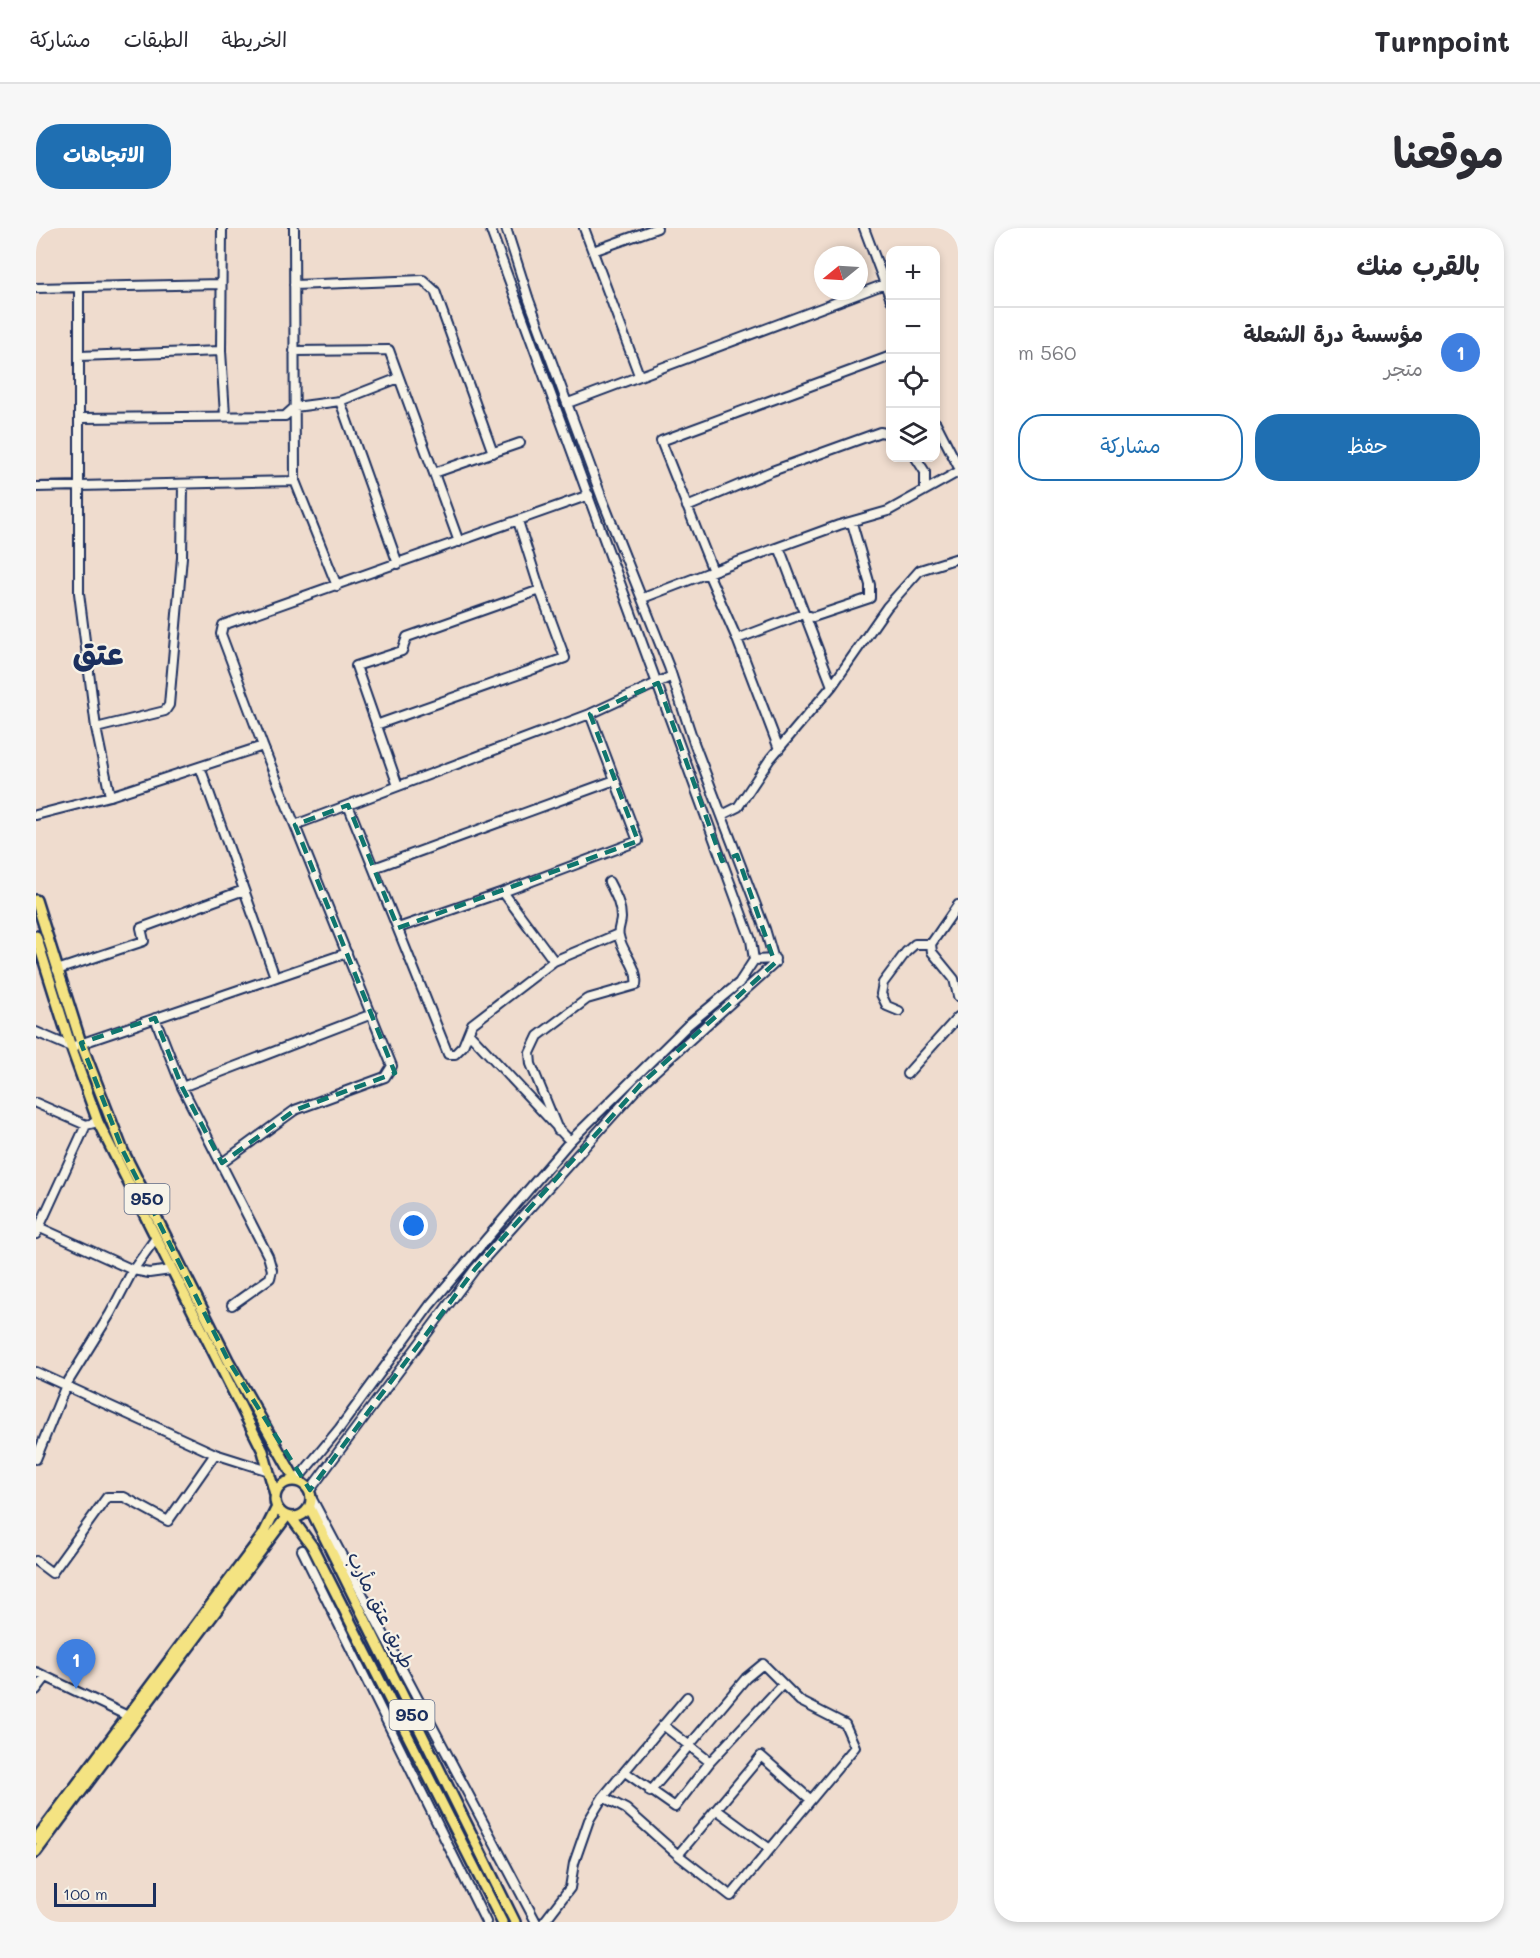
<!DOCTYPE html>
<html lang="ar">
<meta charset="utf-8">
<style>
body{margin:0;font-family:Mali,"Playpen Sans Arabic",sans-serif;background:#f7f7f7;color:#2b2b33;direction:rtl}
.controls{position:absolute;right:18px;top:18px;display:grid;overflow:hidden;border-radius:12px;box-shadow:0 3px 9px #0003}
.controls button{width:54px;height:54px;display:grid;place-items:center;padding:0;border:0;border-bottom:2px solid #e1e1e2;background:#fff;color:#2b2b33;font:30px sans-serif}
.compass{position:absolute;left:778px;top:18px;width:54px;height:54px;border-radius:50%;background:#fff;box-shadow:0 3px 9px #0003;rotate:252deg}
.scale{position:absolute;left:18px;bottom:15px;width:102px;box-sizing:border-box;padding-left:6px;border:3px solid #1b2f5e;border-top:0;font-size:16px;line-height:21px;white-space:nowrap;color:#1b2f5e;-webkit-text-stroke:4px #f7f3e8;paint-order:stroke}
.you{position:absolute;left:378px;top:998px;width:21px;height:21px;margin:-15px;border:4px solid #fff;border-radius:50%;background:#1a73e8;box-shadow:0 0 0 9px #1a73e833}
.badge{display:grid;place-items:center;width:39px;height:39px;border-radius:50%;background:#1f6fb2;color:#fff;font-size:20px;font-weight:700}
.pin{position:absolute;translate:-50% -50px;filter:drop-shadow(0 2px 3px #0008)}
.pin::after{content:'';position:absolute;top:32px;width:21px;height:18px;background:inherit;clip-path:polygon(0 0,100% 0,50% 100%)}
.list{margin:0;padding:0;list-style:none}
h2{display:flex;justify-content:space-between;align-items:center;height:78px;margin:0;padding:0 24px;font-size:26px}
h2 small{font-size:20px;font-weight:400;color:#7c7c81}
.list li{display:grid;grid-template-columns:39px 1fr auto;gap:18px;align-items:center;box-sizing:border-box;height:90px;padding:0 24px;border-top:2px solid #e1e1e2}
.list b{display:block;font-size:22px;white-space:nowrap}
.list p{margin:0;font-size:20px;white-space:nowrap;color:#7c7c81}
.list em{font-size:20px;font-style:normal;color:#7c7c81}
.actions{display:flex;gap:12px;padding:18px 24px}
.actions a{flex:1;padding:14px 0;border:2px solid #1f6fb2;border-radius:24px;text-align:center;font-size:21px;color:#1f6fb2}
.actions .main{background:#1f6fb2;color:#fff}
.icon{flex:none;width:33px;height:33px;fill:none;stroke:currentColor;stroke-width:2;stroke-linecap:round;stroke-linejoin:round}
.map{position:relative;flex:none;width:922px;height:1694px;overflow:hidden;direction:ltr;border-radius:24px}
header{display:flex;align-items:center;gap:36px;box-sizing:border-box;height:84px;padding:0 30px;background:#fff;border-bottom:2px solid #e1e1e2}
header strong{font-size:28px}
nav{display:flex;gap:33px;margin-inline-start:auto;font-size:21px}
.intro{display:flex;align-items:center;justify-content:space-between;box-sizing:border-box;height:144px;padding:0 36px}
h1{margin:0;font-size:42px}
.button{padding:15px 27px;border-radius:24px;background:#1f6fb2;color:#fff;font-size:21px;font-weight:700}
main{display:flex;gap:36px;padding:0 36px}
aside{flex:1;background:#fff;border-radius:24px;box-shadow:0 3px 9px #0003}
.map>svg:first-child{display:block}
.lines{fill:none;stroke-linecap:round;stroke-linejoin:round}
.minor-casing{stroke:#1b2f5e;stroke-width:12}
.major-casing{stroke:#1b2f5e;stroke-width:14}
.minor{stroke:#f7f3e8;stroke-width:8}
.major{stroke:#f4e382;stroke-width:9}
.marked{fill:none;stroke:#0f766e;stroke-width:4.5;stroke-dasharray:12 8;stroke-linejoin:round}
.labels{text-anchor:middle;stroke-width:4.5;stroke-linejoin:round;paint-order:stroke}
.shield{fill:#f7f3e8;stroke:#5d6a87;stroke-width:1.5}
.shield-label{font-size:18px;font-weight:bold;fill:#1b2f5e}
.street-label{font-size:20px;fill:#1b2f5e;stroke:#f7f3e8}
.town-label{font-size:32px;font-weight:bold;fill:#1b2f5e;stroke:#f7f3e8}
</style>
<header>
<strong>Turnpoint</strong>
<nav><a>الخريطة</a><a>الطبقات</a><a>مشاركة</a></nav>
</header>
<div class="intro"><h1>موقعنا</h1><a class="button">الاتجاهات</a></div>
<main>
<aside>
<h2>بالقرب منك<small></small></h2>
<ul class="list">
<li><span class="badge" style="background:#3f7fe0">1</span><div><b>مؤسسة درة الشعلة</b><p>متجر</p></div><em>560 m</em></li>
</ul>
<div class="actions"><a class="main">حفظ</a><a>مشاركة</a></div>
</aside>
<div class="map">
<svg width="922" height="1694" viewBox="0 0 922 1694">
<rect width="100%" height="100%" fill="#efdcce"/>
<filter id="ink" filterUnits="userSpaceOnUse"><feTurbulence type="fractalNoise" baseFrequency=".0167" numOctaves="2"/><feDisplacementMap in="SourceGraphic" scale="12" xChannelSelector="R" yChannelSelector="G"/><feConvolveMatrix kernelMatrix="1 2 1 2 8 2 1 2 1" color-interpolation-filters="sRGB"/></filter>
<g filter="url(#ink)">
<g class="lines">
<g class="minor-casing">
<path id="minor" d="M186,0L185,123L189,187
M258,0L259,253L301,358
M548,0L603,147
M828,0L855,72
M557,23L621,0
M258,57L387,52L399,63L457,225
M0,60L184,56
M43,61V365L60,500L74,568
M258,123L353,122L423,314
M43,128L185,123
M304,173L362,336
M532,175L849,56
M44,190L249,188L259,179L304,173L363,150
M900,195L922,238
M880,230L889,244V261
M398,245L484,215
M0,259L259,253
M651,279L736,243L844,204L855,206
M743,319L796,458
M677,343L803,297L852,283L922,244
M672,345L701,411L743,521
M607,370L677,343L625,213L855,128
M701,411L767,386L777,389L834,370V357L816,295
M340,497L529,430L504,362
M60,500L129,483L133,477L146,329L147,257
M362,558L320,438L366,423L371,409L504,362L482,293
M312,577L412,826H419L427,818L436,796L518,733L467,664
M0,587L74,568L227,518
M686,587L702,579L734,531L796,458L851,379L884,342L922,330
M259,597L554,486L636,448
M338,640L579,552
M208,662L239,749
M922,677L895,716L896,724L918,751L922,768
M362,700L467,664L602,613L554,486
M718,732L739,731
M518,733L582,706
M21,742L108,713L105,700L208,662L164,539
M863,783L851,778L845,766L847,755L870,724L879,716H895
M119,790L146,859L336,786
M0,804L35,819L311,725
M433,805L534,913
M871,846L922,789
M146,859L232,1028L236,1042L234,1050L196,1077
M0,875L50,897L62,894
M522,902L495,836L494,825L502,808L551,771L600,757C603,739 586,725 583,708C581,702 585,696 585,690C585,676 579,666 573,654
M186,935L259,882L349,849L356,838L227,518L185,406L187,397L553,267
M0,998L97,1042L113,1045L135,1042
M0,1006L50,897
M0,1144L179,1226L233,1243
M0,1231L30,1157L74,1086L97,1042L119,1011
M260,1253L303,1201L394,1077L534,913L652,797L703,755L718,732L715,712L454,0
M274,1262L439,1041L605,856L739,735L729,701L658,515L633,439L567,273L493,72L470,0
M276,1271L500,1694
M266,1322L450,1694
M0,1333L16,1345L71,1269H88L132,1293L179,1226
M0,1444L96,1490
M0,1462L10,1449
M627,1497L674,1534
M589,1544L639,1579L674,1534L746,1457
M567,1569L590,1581L642,1627L695,1668L819,1519L809,1496L764,1473L727,1436L710,1450L614,1564
M681,1582L734,1621
M642,1627L725,1528L775,1572
M508,1694L534,1660L538,1635L553,1592L567,1569L651,1469"/>
</g>
<g class="major-casing">
<path id="major" d="M0,672L45,815L87,923L192,1132L260,1253
M0,708L35,819L62,894L227,1223L239,1266
M239 1271a18 18 0 1 1 36 0a18 18 0 1 1-36 0Z
M274,1280L479,1694
M255,1289L276,1318L466,1694
M0,1611L227,1307L241,1279
M0,1624L251,1288"/>
</g>
<use href="#minor" class="minor"/>
<use href="#major" class="major"/>
</g>
</g>
<path class="marked" d="M622,455L686,633L701,627L739,735L605,856L439,1041L274,1262L192,1132L87,923L45,815L119,790L146,859L186,935L259,882L359,845L259,597L312,577L362,700L602,613L554,486Z"/>
<g class="labels">
<g class="shield">
<rect x="88.5" y="956" width="45" height="30" rx="4.5"/>
<rect x="353.5" y="1472" width="45" height="30" rx="4.5"/>
</g>
<g class="shield-label">
<text x="111" y="977">950</text>
<text x="376" y="1493">950</text>
</g>
<g class="street-label">
<text transform="translate(345 1382) rotate(64)" y="7">طريق عتق مأرب</text>
</g>
<g class="town-label">
<text x="62" y="437">عتق</text>
</g>
</g>
</svg>
<div class="controls">
<button>+</button>
<button>−</button>
<button><svg class="icon" aria-label="locate" viewBox="0 0 24 24"><circle cx="12" cy="12" r="6"/><path d="M12 2v4M12 18v4M2 12h4M18 12h4"/></svg></button>
<button><svg class="icon" aria-label="layers" viewBox="0 0 24 24"><path d="M12 4l9 5-9 5-9-5zM3 14l9 5 9-5"/></svg></button>
</div>
<svg class="compass" viewBox="-18 -18 36 36"><path d="M0-13l5 13h-10z" fill="#e53935"/><path d="M0 13l5-13h-10z" fill="#7c7c81"/></svg>
<div class="scale">100 m</div>
<div class="you"></div>
<div class="pin badge" style="left:40px;top:1461px;background:#3f7fe0">1</div>
</div>
</main>
